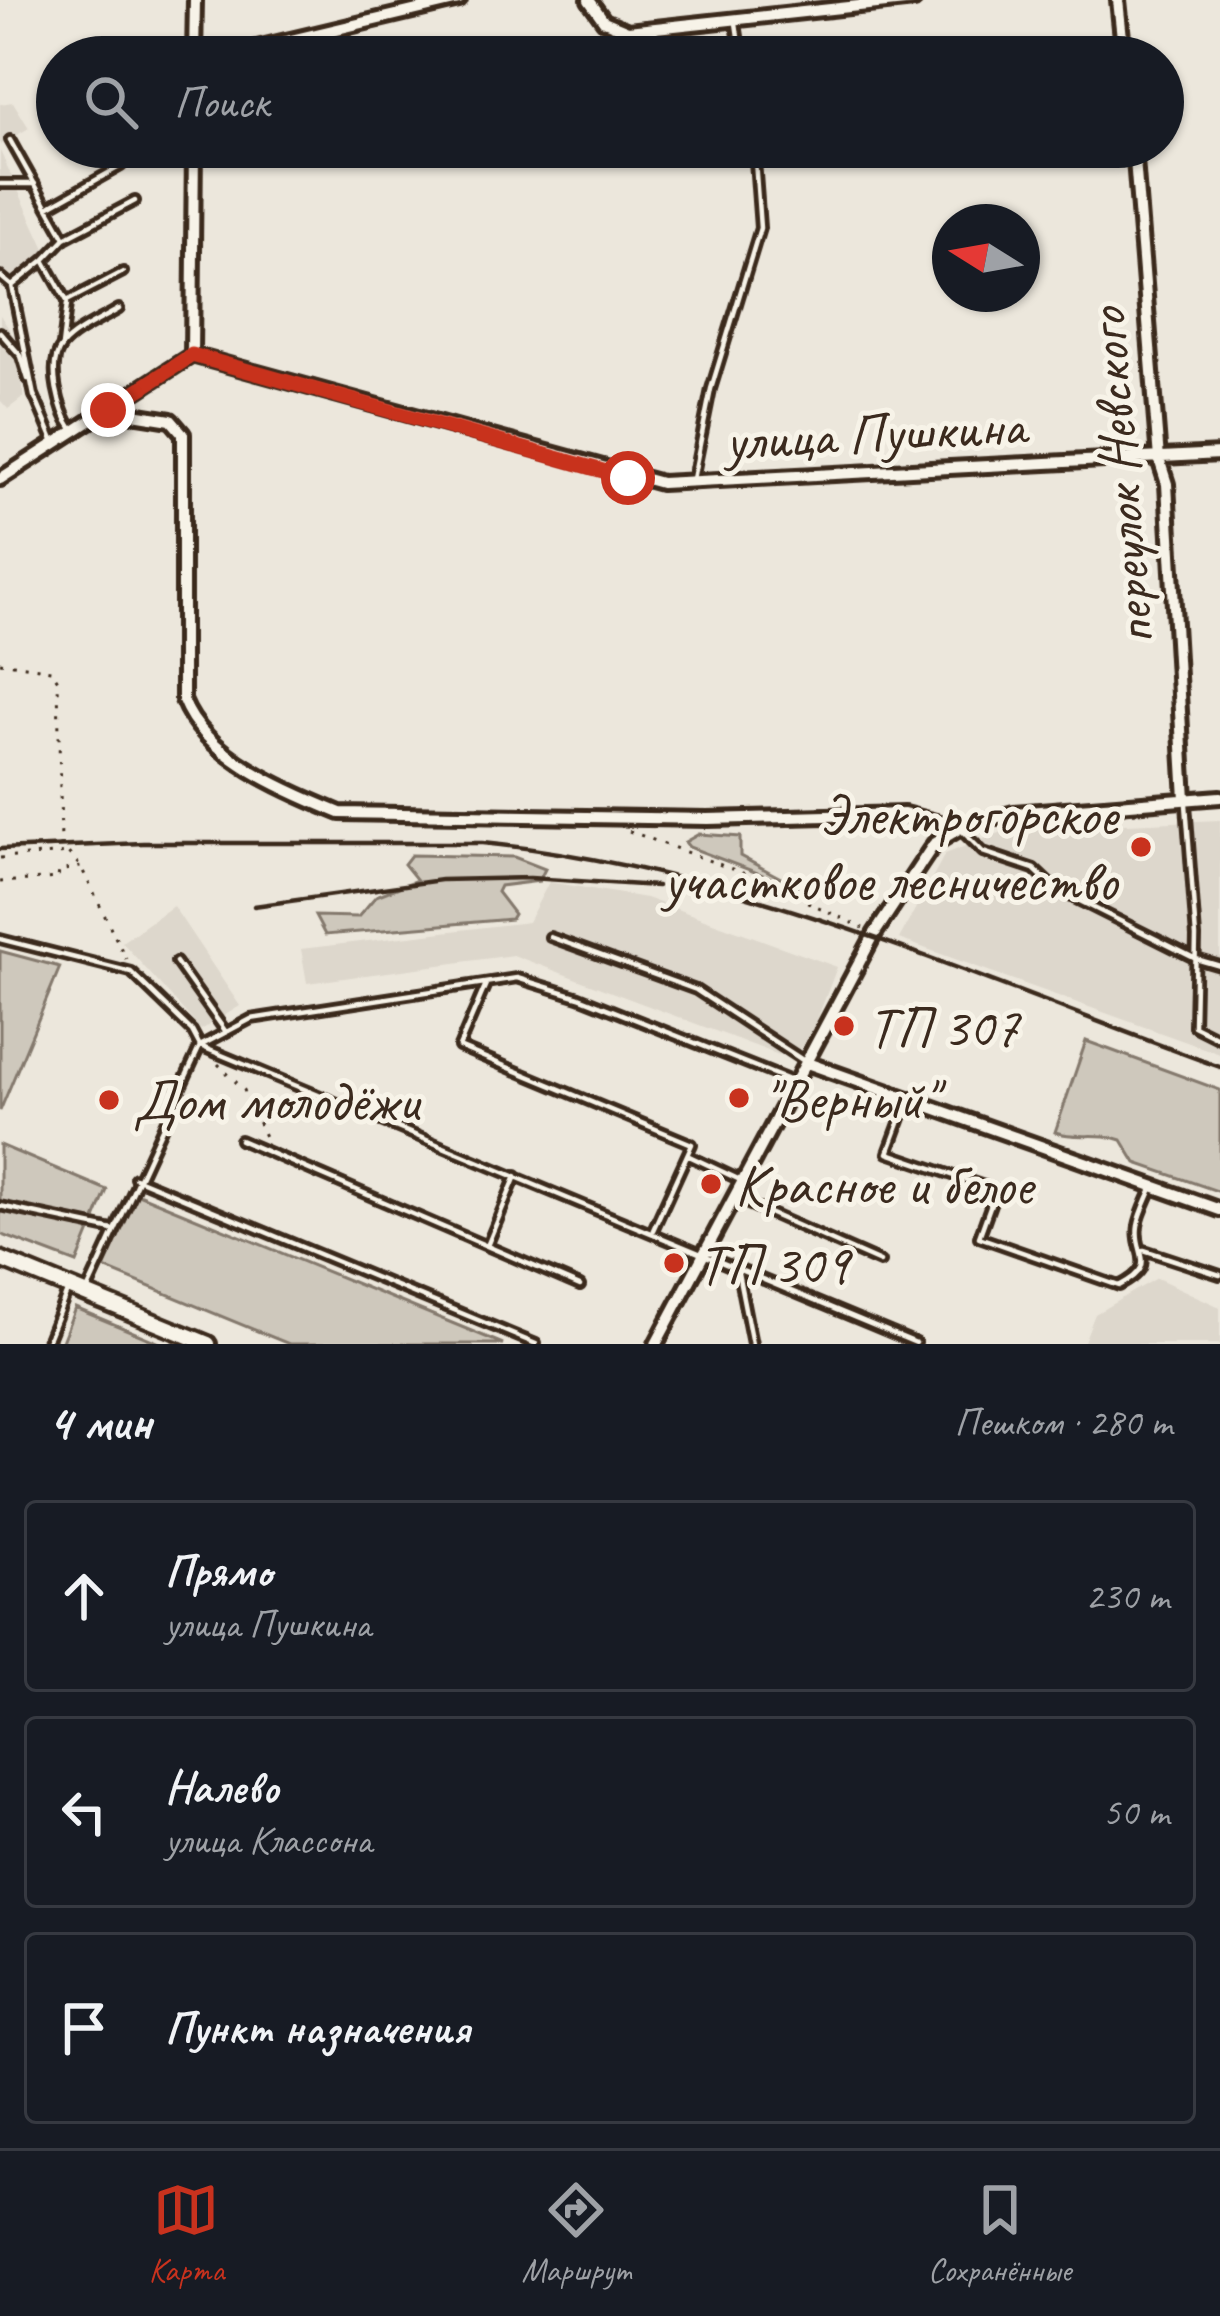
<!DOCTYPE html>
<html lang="ru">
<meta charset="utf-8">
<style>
body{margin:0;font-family:Caveat,sans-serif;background:#242831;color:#f1f3f6}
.compass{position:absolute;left:932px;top:204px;width:108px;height:108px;border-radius:50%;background:#171b24;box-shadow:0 3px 9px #0004;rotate:281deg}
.stop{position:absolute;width:36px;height:36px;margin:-27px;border:9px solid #c8321e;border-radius:50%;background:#fff}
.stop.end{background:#c8321e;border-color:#fff;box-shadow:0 3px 12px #0008}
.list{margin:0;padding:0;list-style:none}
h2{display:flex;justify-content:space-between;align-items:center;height:156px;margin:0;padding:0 48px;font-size:51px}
h2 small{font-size:39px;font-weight:400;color:#9ea1a6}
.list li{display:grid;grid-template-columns:78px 1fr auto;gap:36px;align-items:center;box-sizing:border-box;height:192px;margin:0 24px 24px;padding:0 24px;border:3px solid #363941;border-radius:12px}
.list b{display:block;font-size:45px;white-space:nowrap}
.list p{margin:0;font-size:39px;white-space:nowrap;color:#9ea1a6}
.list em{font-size:39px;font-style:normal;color:#9ea1a6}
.icon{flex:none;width:66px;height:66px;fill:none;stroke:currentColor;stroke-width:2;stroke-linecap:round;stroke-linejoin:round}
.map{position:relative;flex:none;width:1220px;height:1344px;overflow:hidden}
.search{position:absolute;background:#171b24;box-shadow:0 3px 9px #0004;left:36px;right:36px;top:36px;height:132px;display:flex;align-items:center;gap:30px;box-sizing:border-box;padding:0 42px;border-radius:66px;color:#9ea1a6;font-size:45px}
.sheet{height:804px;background:#171b24}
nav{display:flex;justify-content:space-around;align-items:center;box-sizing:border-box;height:168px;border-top:3px solid #363941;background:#171b24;font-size:33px;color:#9ea1a6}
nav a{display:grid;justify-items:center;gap:6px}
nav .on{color:#c8321e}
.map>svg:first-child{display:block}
.built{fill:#ddd7cc}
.green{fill:#cec8bc;stroke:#84796d;stroke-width:3}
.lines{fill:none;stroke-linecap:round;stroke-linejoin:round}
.service-casing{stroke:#3b2a1e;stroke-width:14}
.minor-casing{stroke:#3b2a1e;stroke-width:20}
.tertiary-casing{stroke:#3b2a1e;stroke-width:22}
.path{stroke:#3b2a1e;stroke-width:3;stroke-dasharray:3 9;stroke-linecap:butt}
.service{stroke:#f7f3e8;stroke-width:4.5}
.minor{stroke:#f7f3e8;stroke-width:10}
.tertiary{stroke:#f7f3e8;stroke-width:14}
.rail{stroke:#3b2a1e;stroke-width:4.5}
.route{stroke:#c8321e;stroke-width:15}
.poi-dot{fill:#c8321e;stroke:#f7f3e8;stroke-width:4.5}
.labels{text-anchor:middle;stroke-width:10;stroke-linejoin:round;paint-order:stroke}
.street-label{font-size:57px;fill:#3b2a1e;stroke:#f7f3e8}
.poi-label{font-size:57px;fill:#3b2a1e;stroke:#f7f3e8;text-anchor:start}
</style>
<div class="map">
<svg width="1220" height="1344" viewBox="0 0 1220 1344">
<rect width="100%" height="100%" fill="#ece7dc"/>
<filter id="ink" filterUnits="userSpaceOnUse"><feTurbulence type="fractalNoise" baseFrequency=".00833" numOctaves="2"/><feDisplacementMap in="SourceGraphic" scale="24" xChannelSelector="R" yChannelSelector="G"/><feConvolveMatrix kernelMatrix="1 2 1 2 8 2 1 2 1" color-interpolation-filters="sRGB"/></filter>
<g filter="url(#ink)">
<path class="built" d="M13,102L29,128L0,145V104Z
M0,151L47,253L0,286Z
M0,315L18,343L24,397L8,409L0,400Z
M1220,820V1054L899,939L945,854L1010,829Z
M549,882L646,898L837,967L808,1043L797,1050L787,1043L779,1055L513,955L307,983L301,949L528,922Z
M173,906L240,1006L201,1030L122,942Z
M1157,1278L1220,1307V1344H1083L1095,1314Z"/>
<path class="green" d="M699,834L740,837V856L805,891L689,847L685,842Z
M411,855L514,857L545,869L539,881L500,886L497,892L514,914L511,919L325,935L315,916L358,917L376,896L417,880L404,864Z
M0,951L60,967L0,1111Z
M1086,1041L1220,1090V1192L1136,1163L1122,1140C1098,1131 1078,1140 1055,1132Z
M0,1145L107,1190L77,1263L0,1234Z
M138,1194L503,1344H289L104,1268Z
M75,1308L162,1344H61Z"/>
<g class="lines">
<g class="service-casing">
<path id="service" d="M736,23L741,57
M10,140L65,238
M0,184H35
M48,207L121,166
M45,259L65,238L135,201
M0,276L12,286
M0,332L21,356L28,379
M62,346L67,304
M34,395L53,440
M34,396L12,286L44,260L67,301L123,272
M72,429C60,412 46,365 62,346C74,331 103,319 119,309
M693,479L711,389L760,228L754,147
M1186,804L1196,937L1194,1026L1220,1039
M963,832L983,852L1034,869L1054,888L1196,959L1220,966
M550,937L696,990L807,1063
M0,939L131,972L192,1031L200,1046L251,1019L517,978L579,997L791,1081
M176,962L226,1032
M486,984L459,1047L692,1144L687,1155
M908,1099L888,1153L996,1190L979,1237L1119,1286C1161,1264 1133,1254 1138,1226C1140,1213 1148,1199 1153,1186
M240,1140L580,1286
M135,1178L536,1344
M737,1199L880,1262
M0,1206L113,1230
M653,1230L687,1155L738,1179
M487,1246L516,1176
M1144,1250L1220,1275
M738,1273L752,1344
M88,1289L200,1046L916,1343
M46,1344L67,1292"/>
</g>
<g class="minor-casing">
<path id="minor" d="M589,0L604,21L628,31L914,0
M1118,0L1124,57
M194,57L195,0
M219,57L459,0
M1134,147L1159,459L1167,484L1185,799
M192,355L661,483L1220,454
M192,355L194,147
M108,410L171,420L183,434V700C205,757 286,791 340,813L708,819L904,814L959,828
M0,479L192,355
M807,1063L1220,1210
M656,1344L875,933L934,844L962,827L1014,813L1220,797"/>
</g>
<g class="tertiary-casing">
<path id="tertiary" d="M0,1259L208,1344"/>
</g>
<path class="path" d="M0,662L51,670L58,680L61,845L81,867L126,959
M629,831L759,879L863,928
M0,858L69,853
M0,882L58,878L59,871L81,867
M218,1064L244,1090L267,1141"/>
<use href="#service" class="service"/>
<use href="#minor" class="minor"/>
<use href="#tertiary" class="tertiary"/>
<path class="rail" d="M0,849L143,843H482C738,868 979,980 1220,1067
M254,906L441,880L530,878L657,886"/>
</g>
</g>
<g class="lines" filter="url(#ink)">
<path class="route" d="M108,410L192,355L628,478"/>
</g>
<g class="poi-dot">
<circle cx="1141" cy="847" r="12"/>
<circle cx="844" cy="1026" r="12"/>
<circle cx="739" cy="1098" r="12"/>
<circle cx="109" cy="1100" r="12"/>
<circle cx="711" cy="1184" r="12"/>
<circle cx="674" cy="1263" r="12"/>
</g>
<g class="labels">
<g class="street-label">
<text transform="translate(875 432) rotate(-3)" y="20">улица Пушкина</text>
<text transform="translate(1119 477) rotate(-95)" y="20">переулок Невского</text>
</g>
<g class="poi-label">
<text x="1117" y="834" text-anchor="end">Электрогорское<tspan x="1117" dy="66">участковое лесничество</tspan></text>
<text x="868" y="1046">ТП 307</text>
<text x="763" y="1118">"Верный"</text>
<text x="133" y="1120">Дом молодёжи</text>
<text x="735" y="1204">Красное и белое</text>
<text x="698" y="1283">ТП 309</text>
</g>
</g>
</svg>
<svg class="compass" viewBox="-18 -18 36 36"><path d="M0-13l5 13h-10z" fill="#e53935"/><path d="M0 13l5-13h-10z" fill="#9ea1a6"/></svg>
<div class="stop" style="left:628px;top:478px"></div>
<div class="stop end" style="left:108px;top:410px"></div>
<div class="search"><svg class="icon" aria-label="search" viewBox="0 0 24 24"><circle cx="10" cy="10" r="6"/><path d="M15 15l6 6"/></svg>Поиск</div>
</div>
<section class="sheet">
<h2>4 мин<small>Пешком · 280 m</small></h2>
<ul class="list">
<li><svg class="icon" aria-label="ahead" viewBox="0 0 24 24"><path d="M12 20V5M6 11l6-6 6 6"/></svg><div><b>Прямо</b><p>улица Пушкина</p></div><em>230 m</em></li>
<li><svg class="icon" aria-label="left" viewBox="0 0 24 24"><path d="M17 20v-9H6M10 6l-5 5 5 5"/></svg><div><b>Налево</b><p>улица Классона</p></div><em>50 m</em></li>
<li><svg class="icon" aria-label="arrive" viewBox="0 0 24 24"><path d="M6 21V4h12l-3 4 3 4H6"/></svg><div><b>Пункт назначения</b></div></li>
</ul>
</section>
<nav>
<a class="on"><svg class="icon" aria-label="map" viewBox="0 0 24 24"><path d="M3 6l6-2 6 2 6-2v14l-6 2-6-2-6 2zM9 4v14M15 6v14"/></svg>Карта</a>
<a><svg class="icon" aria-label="directions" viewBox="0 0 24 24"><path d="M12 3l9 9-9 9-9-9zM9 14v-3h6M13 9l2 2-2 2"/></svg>Маршрут</a>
<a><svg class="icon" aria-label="saved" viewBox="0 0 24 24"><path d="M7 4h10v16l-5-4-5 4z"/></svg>Сохранённые</a>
</nav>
